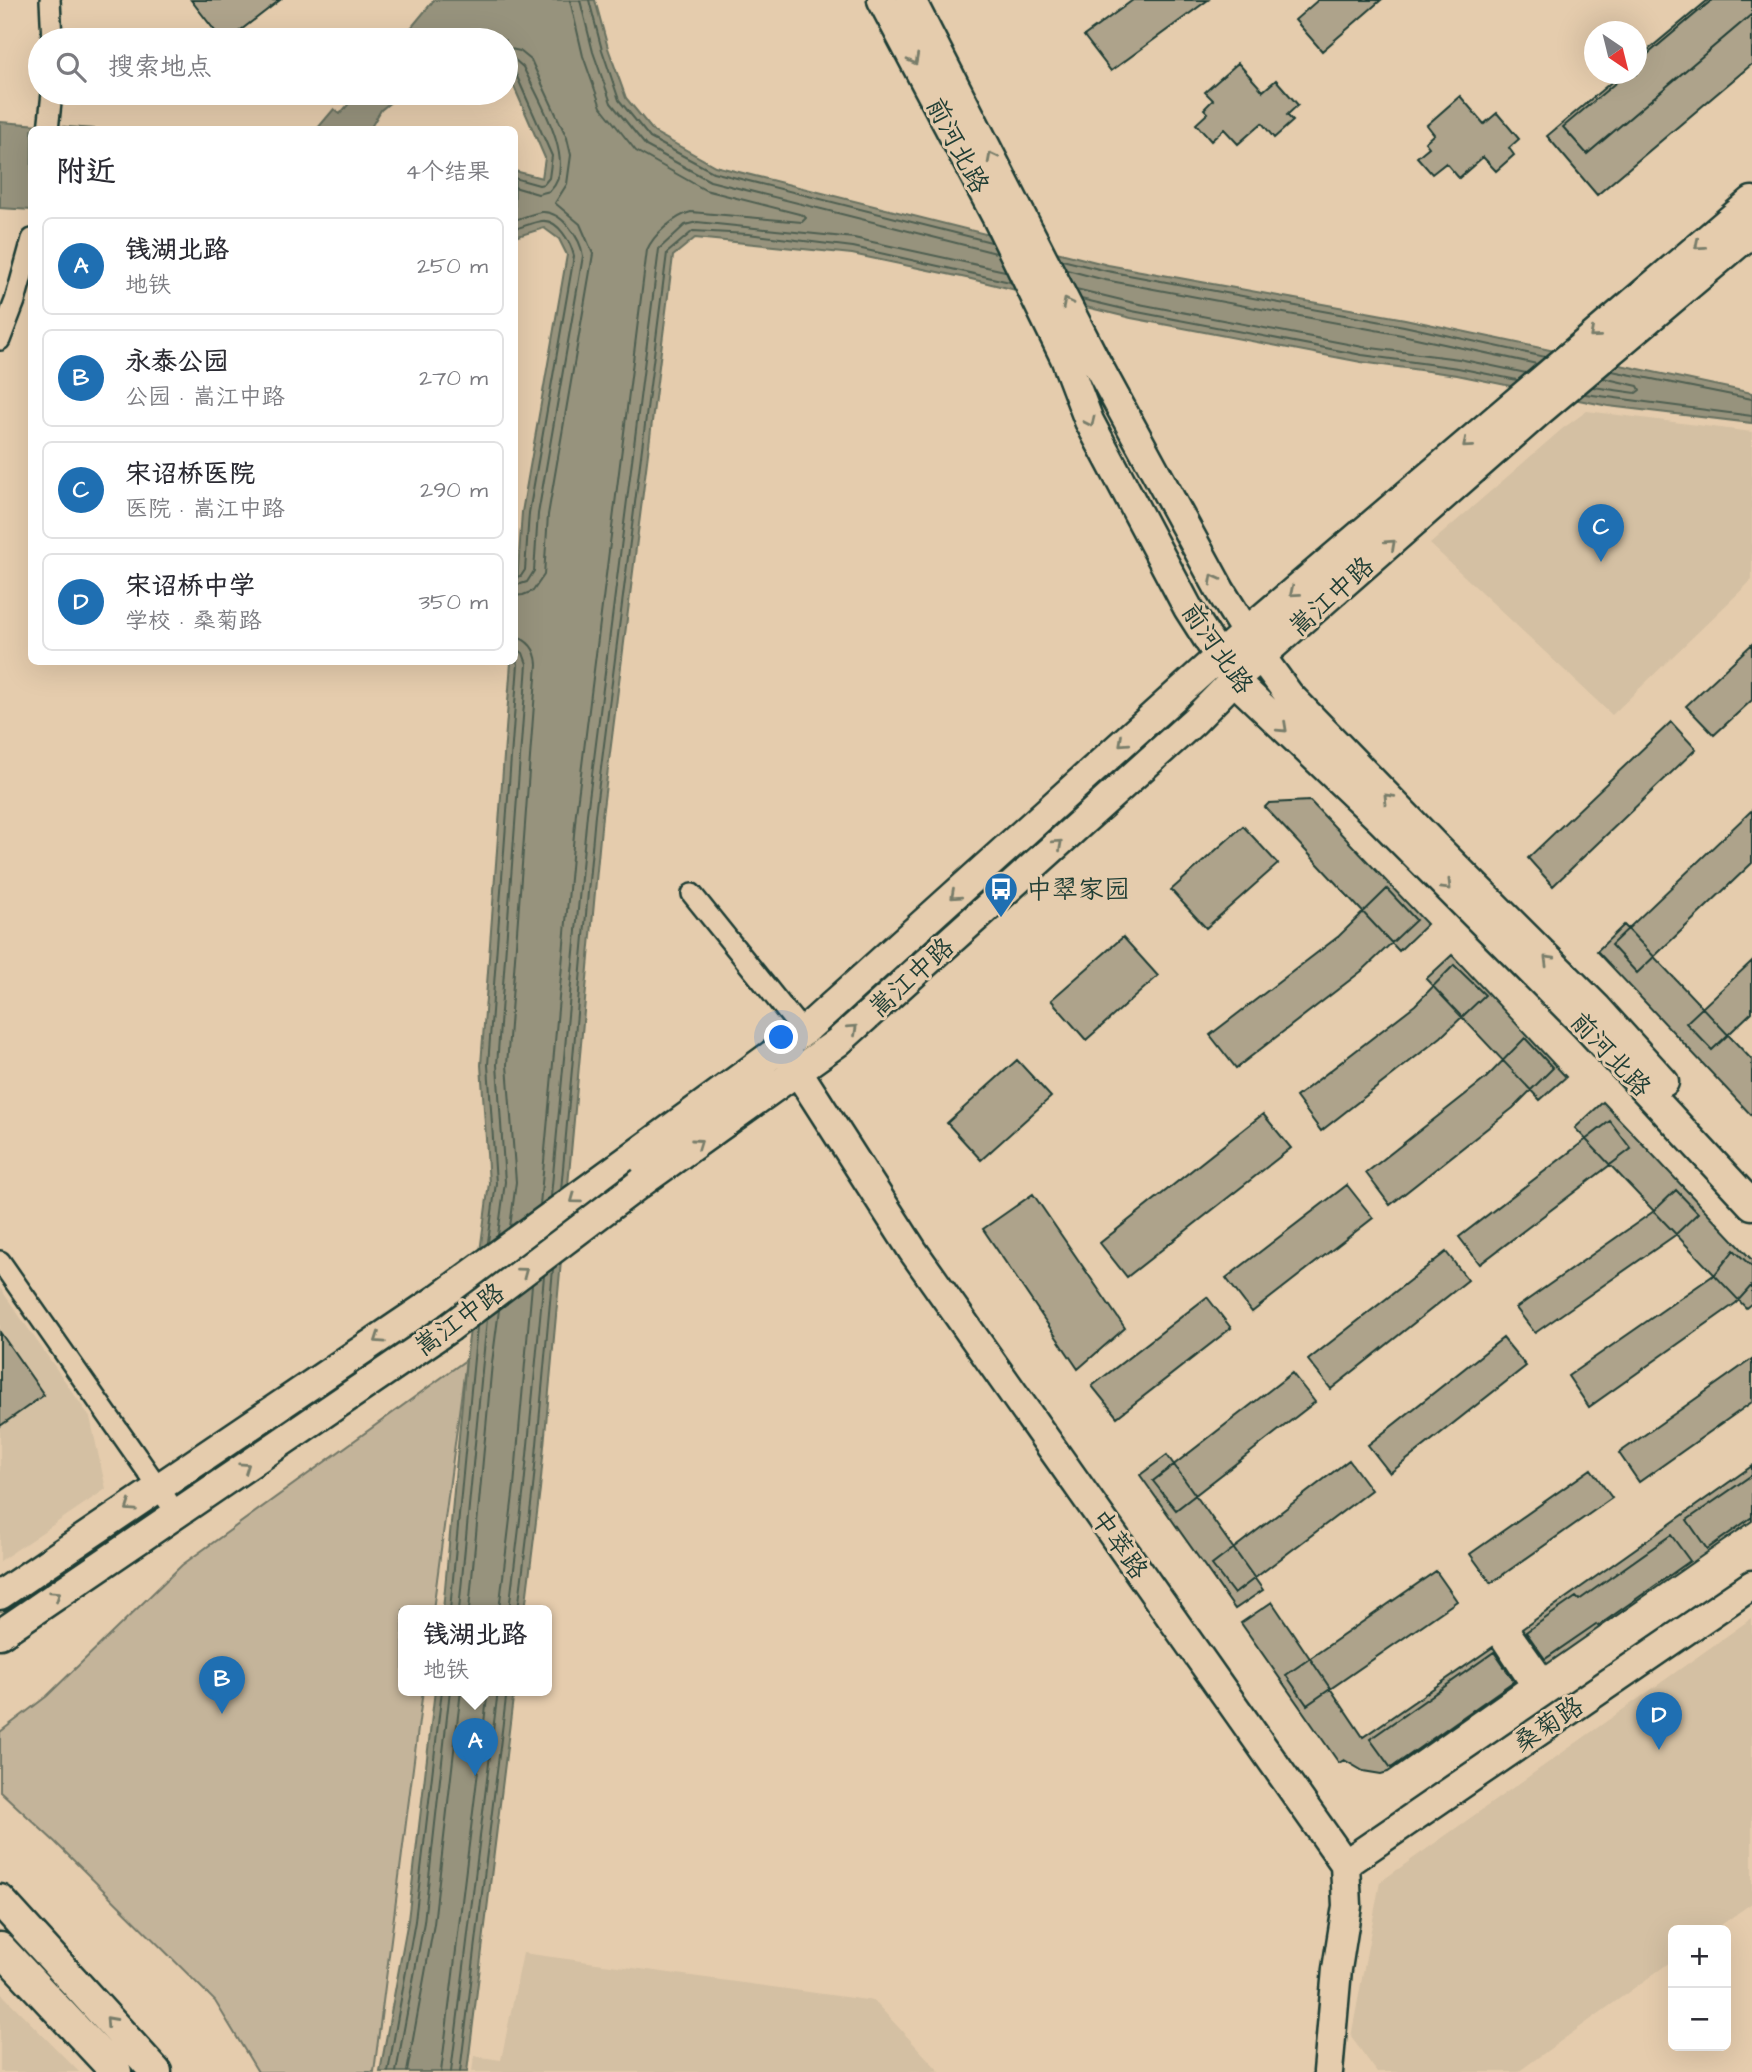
<!DOCTYPE html>
<html lang="zh">
<meta charset="utf-8">
<style>
body{margin:0;font-family:"Architects Daughter","LXGW WenKai TC",sans-serif;background:#f2f2f3;color:#2b2b33}
.controls{position:absolute;right:21px;bottom:21px;display:grid;overflow:hidden;border-radius:10px;box-shadow:0 7px 28px #0002}
.controls button{width:63px;height:63px;display:grid;place-items:center;padding:0;border:0;border-bottom:2px solid #e1e1e2;background:#fff;color:#2b2b33;font:35px sans-serif}
.compass{position:absolute;left:1584px;top:21px;width:63px;height:63px;border-radius:50%;background:#fff;box-shadow:0 7px 28px #0002;rotate:145deg}
.you{position:absolute;left:782px;top:1038px;width:24px;height:24px;margin:-18px;border:5px solid #fff;border-radius:50%;background:#1a73e8;box-shadow:0 0 0 10px #1a73e833}
.badge{display:grid;place-items:center;width:46px;height:46px;border-radius:50%;background:#1f6fb2;color:#fff;font-size:23px;font-weight:700}
.pin{position:absolute;translate:-50% -58px;filter:drop-shadow(0 2px 4px #0008)}
.pin::after{content:'';position:absolute;top:37px;width:24px;height:21px;background:inherit;clip-path:polygon(0 0,100% 0,50% 100%)}
.popup{position:absolute;left:398px;top:1605px;width:154px;height:91px;box-sizing:border-box;display:grid;place-content:center;border-radius:10px;background:#fff;filter:drop-shadow(0 2px 5px #0005);font-size:23px;white-space:nowrap;color:#7c7c81}
.popup b{font-size:26px;color:#2b2b33}
.popup::after{content:'';position:absolute;left:50%;top:100%;margin-left:-14px;border:14px solid transparent;border-top-color:#fff}
.list{margin:0;padding:0;list-style:none}
h2{display:flex;justify-content:space-between;align-items:center;height:91px;margin:0;padding:0 28px;font-size:30px}
h2 small{font-size:23px;font-weight:400;color:#7c7c81}
.list li{display:grid;grid-template-columns:46px 1fr auto;gap:21px;align-items:center;box-sizing:border-box;height:98px;margin:0 14px 14px;padding:0 14px;border:2px solid #e1e1e2;border-radius:10px}
.list b{display:block;font-size:26px;white-space:nowrap}
.list p{margin:0;font-size:23px;white-space:nowrap;color:#7c7c81}
.list em{font-size:23px;font-style:normal;color:#7c7c81}
.icon{flex:none;width:38px;height:38px;fill:none;stroke:currentColor;stroke-width:2;stroke-linecap:round;stroke-linejoin:round}
.map{position:relative;flex:none;width:1752px;height:2072px;overflow:hidden}
.search{position:absolute;background:#fff;box-shadow:0 7px 28px #0002;left:28px;top:28px;width:490px;height:77px;display:flex;align-items:center;gap:18px;box-sizing:border-box;padding:0 24px;border-radius:38px;color:#7c7c81;font-size:26px}
.panel{position:absolute;background:#fff;box-shadow:0 7px 28px #0002;left:28px;top:126px;width:490px;height:539px;border-radius:10px}
.map>svg:first-child{display:block}
.built{fill:#d4c0a3}
.green{fill:#c4b49a;stroke:#727867;stroke-width:2}
.water{fill:#97937d;stroke:#677160;stroke-width:2}
.lines{fill:none;stroke-linecap:round;stroke-linejoin:round}
.shore{stroke:#4f5f51;stroke-width:2}
.building{fill:#aea38b;stroke:#1f3d34;stroke-width:2}
.street-casing{stroke:#1f3d34;stroke-width:24}
.secondary-casing{stroke:#1f3d34;stroke-width:33}
.primary-casing{stroke:#1f3d34;stroke-width:35}
.street{stroke:#e5ccad;stroke-width:19}
.secondary{stroke:#e5ccad;stroke-width:28}
.primary{stroke:#e5ccad;stroke-width:30}
.secondary-bridge-casing{stroke:#1f3d34;stroke-width:33;stroke-linecap:butt}
.secondary-bridge{stroke:#e5ccad;stroke-width:28}
.oneway{stroke:#787d6a}
.labels{text-anchor:middle;stroke-width:6;stroke-linejoin:round;paint-order:stroke}
.street-label{font-size:26px;fill:#1f3d34;stroke:#e5ccad}
.poi-label{font-size:26px;fill:#1f3d34;stroke:#e5ccad;text-anchor:start}
</style>
<div class="map">
<svg width="1752" height="2072" viewBox="0 0 1752 2072">
<rect width="100%" height="100%" fill="#e5ccad"/>
<filter id="ink" filterUnits="userSpaceOnUse"><feTurbulence type="fractalNoise" baseFrequency=".0143" numOctaves="2"/><feDisplacementMap in="SourceGraphic" scale="14" xChannelSelector="R" yChannelSelector="G"/><feConvolveMatrix kernelMatrix="1 2 1 2 8 2 1 2 1" color-interpolation-filters="sRGB"/></filter>
<g filter="url(#ink)">
<path class="built" d="M1587,411L1752,432V580L1612,715L1430,544L1562,429Z
M0,1288L90,1417L106,1489L0,1561Z
M1752,1618V1903L1714,1930H1673V1960L1518,2072H1377L1351,2037L1380,1882Z
M523,1953L874,2001L940,2072H472L474,2056L501,2060Z
M0,1992L79,2072H0Z"/>
<path class="green" d="M466,1360L433,1610H403V1690H423L374,2072H258L215,2001L55,1842L0,1791V1732L47,1696L182,1565Z"/>
<path class="water" d="M434,0H595L608,48L626,98L654,132L715,166L1108,265L1405,319L1752,393V423L1608,406L1457,375L1361,362L1131,318L971,279L852,254L695,238L673,256L602,816L540,1489L525,1610H443L466,1360L489,1183L481,1065L511,662H514L515,615L522,512L567,255L559,239L544,228L515,237V171L542,178L545,158L506,68V40H401Z
M358,93H402L381,110L370,129H317L334,109L340,114Z
M0,122L95,129L32,130L31,210L0,208Z
M435,1690H514L467,2072H380L408,1920Z"/>
<g class="lines">
<path class="shore" d="M580,0L593,52L611,103L646,146L710,181L996,253
M589,0L602,50L619,100L650,138L713,172L991,242
M506,48L520,51L531,60L567,138L571,155L567,184L555,203L580,224L593,254L548,515L544,575L533,591L523,595L514,596
M506,58L515,60L523,67C537,96 579,164 550,191L538,194L514,187
M506,67L515,72L552,156L549,178L544,184L539,185L514,178
M514,220C523,218 533,213 542,212C562,211 581,239 583,256L538,514L534,571L527,582L514,586
M514,229C523,227 533,222 542,221C558,219 571,243 574,256L529,513L525,570L521,576L514,577
M1062,260L1107,271L1404,326L1545,357
M1067,270L1105,280L1402,335L1537,364
M1076,289L1134,303L1363,347L1459,359L1526,373
M1081,299L1132,311L1362,355L1458,368L1517,380
M1612,371L1752,399
M1593,387L1636,393L1640,390L1638,386L1603,378
M1585,394L1752,416
M561,1190L595,815L667,253L693,231L748,234L853,247L1010,282
M551,1196L587,814L659,249L685,225L697,222L854,238L1005,271
M540,1205L576,813L647,250C654,234 675,216 691,212L802,222L806,218L803,215L705,190L636,151L601,107L583,56L570,0
M510,1227L516,1182L507,1065L537,664C536,649 529,640 514,636
M498,1235L505,1182L497,1065L527,664L523,653L514,647
M488,1242L496,1183L488,1065L518,664L514,656
M450,1610L477,1327
M459,1610L487,1319
M469,1610L492,1363L499,1310
M499,1610L514,1486L532,1285
M509,1610L524,1487L544,1276
M518,1610L533,1488L553,1269
M388,2072L415,1921L442,1690
M396,2072L424,1922L450,1690
M407,2072L434,1924L461,1690
M441,2072L488,1690
M451,2072L498,1690
M460,2072L507,1690"/>
</g>
<path class="building" d="M191,0H280L228,40H222Z
M1133,0H1208L1111,71L1084,36Z
M1318,0H1381L1322,51L1295,20Z
M1708,0H1752V64L1597,195L1547,136L1621,74H1636V60Z
M1712,0H1752V14L1587,154L1563,127L1626,74H1636V64Z
M1238,63L1263,91L1276,80L1298,105L1287,115L1293,121L1274,138L1262,123L1238,144L1224,129L1211,141L1196,124L1208,113L1204,109L1213,100L1205,92Z
M1460,96L1484,124L1497,113L1519,139L1509,148L1514,155L1496,171L1483,157L1459,178L1446,163L1432,174L1417,157L1429,147L1425,142L1434,134L1427,125Z
M1752,644V700L1714,735L1686,706Z
M1671,722L1696,749L1553,886L1528,858Z
M1310,801L1427,924L1399,951L1265,807L1269,803Z
M1752,810V863L1637,973L1611,945Z
M1243,826L1278,864L1206,928L1171,890Z
M1387,889L1416,920L1363,970L1236,1068L1210,1035L1339,936Z
M1624,925L1752,1060V1116L1597,951Z
M1123,937L1158,976L1086,1040L1051,1000Z
M1452,955L1566,1077L1540,1100L1426,979Z
M1752,961V1012L1712,1050L1686,1023Z
M1454,965L1485,995L1441,1037L1321,1131L1296,1097L1415,1005Z
M1525,1038L1553,1068L1513,1108L1390,1205L1366,1173L1485,1079Z
M1017,1060L1051,1097L981,1160L947,1123Z
M1603,1102L1752,1260V1303L1746,1308L1575,1128Z
M1263,1114L1291,1148L1127,1277L1100,1243Z
M1610,1121L1631,1149L1480,1264L1459,1237Z
M1347,1185L1373,1218L1252,1312L1226,1278Z
M1676,1190L1698,1213L1674,1236L1535,1333L1516,1308L1654,1211Z
M1033,1194L1125,1328L1078,1369L983,1229Z
M1734,1250L1752,1267V1285L1736,1303L1589,1407L1568,1376L1715,1274Z
M1446,1252L1468,1280L1331,1389L1308,1360Z
M1207,1297L1231,1328L1117,1417L1092,1386Z
M0,1332L44,1395L0,1426Z
M1503,1338L1526,1366L1390,1473L1368,1445Z
M1752,1359V1402L1639,1482L1619,1453Z
M1292,1373L1315,1402L1176,1510L1153,1481Z
M1167,1455L1263,1590L1235,1609L1140,1475Z
M1349,1460L1371,1490L1234,1594L1212,1565Z
M1752,1466V1521L1547,1664L1522,1629Z
M1591,1469L1612,1498L1491,1583L1470,1554Z
M1752,1475V1517L1707,1549L1687,1520Z
M1671,1535L1690,1561L1598,1626L1596,1624L1545,1659L1526,1632L1576,1597L1579,1600Z
M1436,1571L1457,1601L1307,1705L1286,1675Z
M1272,1602L1363,1737L1493,1647L1516,1682L1388,1772L1381,1774L1363,1771L1344,1760L1339,1763L1241,1623Z
M1494,1652L1514,1681L1391,1768L1370,1739Z"/>
<g class="lines">
<g class="street-casing">
<path id="street" d="M50,0L52,40
M48,130L52,93
M0,340L15,301L32,239
M692,894L803,1032
M0,1261L177,1514"/>
</g>
<g class="secondary-casing">
<path id="secondary" d="M882,0L996,216L1065,358L1089,421L1188,608L1234,680L1381,820L1584,1024L1752,1205
M911,0L1097,364L1220,590L1262,658L1289,695L1437,848L1597,1008L1664,1082
M788,1056L913,1251L1345,1864L1347,1906L1337,1969L1328,2072
M642,1182L838,1042L1194,721L1234,680L1541,410L1752,232
M0,1595L436,1300L803,1032L1246,632L1752,201
M0,1634L449,1328
M1345,1864L1752,1585"/>
</g>
<g class="primary-casing">
<path id="primary" d="M0,1900L156,2072
M0,1948L116,2072"/>
</g>
<use href="#street" class="street"/>
<use href="#secondary" class="secondary"/>
<use href="#primary" class="primary"/>
<g class="secondary-bridge-casing">
<path id="secondary-bridge" d="M449,1328L642,1182"/>
</g>
<use href="#secondary-bridge" class="secondary-bridge"/>
</g>
<defs><path id="oneway-chevron" d="M-2-3.5L2.5 0L-2 3.5" fill="none" stroke-width="1.6" stroke-linecap="round" stroke-linejoin="round" transform="scale(1.75)"/></defs>
<g class="oneway">
<use href="#oneway-chevron" transform="translate(914 60) rotate(62)"/>
<use href="#oneway-chevron" transform="translate(992 157) rotate(-117)"/>
<use href="#oneway-chevron" transform="translate(1699 245) rotate(140)"/>
<use href="#oneway-chevron" transform="translate(1067 303) rotate(-117)"/>
<use href="#oneway-chevron" transform="translate(1594 334) rotate(139)"/>
<use href="#oneway-chevron" transform="translate(1090 422) rotate(65)"/>
<use href="#oneway-chevron" transform="translate(1467 444) rotate(139)"/>
<use href="#oneway-chevron" transform="translate(1391 544) rotate(-42)"/>
<use href="#oneway-chevron" transform="translate(1214 579) rotate(-118)"/>
<use href="#oneway-chevron" transform="translate(1294 592) rotate(140)"/>
<use href="#oneway-chevron" transform="translate(1283 728) rotate(43)"/>
<use href="#oneway-chevron" transform="translate(1123 742) rotate(138)"/>
<use href="#oneway-chevron" transform="translate(1388 798) rotate(-134)"/>
<use href="#oneway-chevron" transform="translate(1058 844) rotate(-42)"/>
<use href="#oneway-chevron" transform="translate(1447 886) rotate(45)"/>
<use href="#oneway-chevron" transform="translate(955 895) rotate(138)"/>
<use href="#oneway-chevron" transform="translate(1548 960) rotate(-135)"/>
<use href="#oneway-chevron" transform="translate(853 1029) rotate(-42)"/>
<use href="#oneway-chevron" transform="translate(698 1143) rotate(-35)"/>
<use href="#oneway-chevron" transform="translate(575 1199) rotate(144)"/>
<use href="#oneway-chevron" transform="translate(523 1272) rotate(-37)"/>
<use href="#oneway-chevron" transform="translate(379 1339) rotate(146)"/>
<use href="#oneway-chevron" transform="translate(245 1467) rotate(-34)"/>
<use href="#oneway-chevron" transform="translate(130 1507) rotate(146)"/>
<use href="#oneway-chevron" transform="translate(56 1595) rotate(-34)"/>
<use href="#oneway-chevron" transform="translate(110 2021) rotate(-132)"/>
</g>
</g>
<defs>
<g id="bus-pin" transform="scale(1.75)"><path d="M0 17L-7.5 6A9.5 9.5 0 1 1 7.5 6Z" fill="#1f6fb2" stroke="#e5ccad"/><path d="M-5-6H5V4H4V6H2V4H-2V6H-4V4H-5ZM-3.5-4V0h7V-4ZM-3.5 1.2v1.5H-2V1.2ZM2 1.2v1.5H3.5V1.2Z" fill="#fff"/></g>
</defs>
<g fill-rule="evenodd">
<use href="#bus-pin" x="1001" y="889"/>
</g>
<g class="labels">
<g class="street-label">
<text transform="translate(958 145) rotate(62)" y="9">前河北路</text>
<text transform="translate(1331 596) rotate(-42)" y="9">嵩江中路</text>
<text transform="translate(1218 648) rotate(55)" y="9">前河北路</text>
<text transform="translate(911 977) rotate(-42)" y="9">嵩江中路</text>
<text transform="translate(1611 1054) rotate(47)" y="9">前河北路</text>
<text transform="translate(459 1319) rotate(-36)" y="9">嵩江中路</text>
<text transform="translate(1120 1544) rotate(55)" y="9">中萃路</text>
<text transform="translate(1548 1724) rotate(-34)" y="9">桑菊路</text>
</g>
<g class="poi-label">
<text x="1026" y="898">中翠家园</text>
</g>
</g>
</svg>
<div class="controls">
<button>+</button>
<button>−</button>
</div>
<svg class="compass" viewBox="-18 -18 36 36"><path d="M0-13l5 13h-10z" fill="#e53935"/><path d="M0 13l5-13h-10z" fill="#7c7c81"/></svg>
<div class="you"></div>
<div class="pin badge" style="left:475px;top:1776px">A</div>
<div class="popup"><b>钱湖北路</b>地铁</div>
<div class="pin badge" style="left:222px;top:1714px">B</div>
<div class="pin badge" style="left:1601px;top:562px">C</div>
<div class="pin badge" style="left:1659px;top:1750px">D</div>
<div class="search"><svg class="icon" aria-label="search" viewBox="0 0 24 24"><circle cx="10" cy="10" r="6"/><path d="M15 15l6 6"/></svg>搜索地点</div>
<section class="panel">
<h2>附近<small>4个结果</small></h2>
<ul class="list">
<li><span class="badge">A</span><div><b>钱湖北路</b><p>地铁</p></div><em>250 m</em></li>
<li><span class="badge">B</span><div><b>永泰公园</b><p>公园 · 嵩江中路</p></div><em>270 m</em></li>
<li><span class="badge">C</span><div><b>宋诏桥医院</b><p>医院 · 嵩江中路</p></div><em>290 m</em></li>
<li><span class="badge">D</span><div><b>宋诏桥中学</b><p>学校 · 桑菊路</p></div><em>350 m</em></li>
</ul>
</section>
</div>
